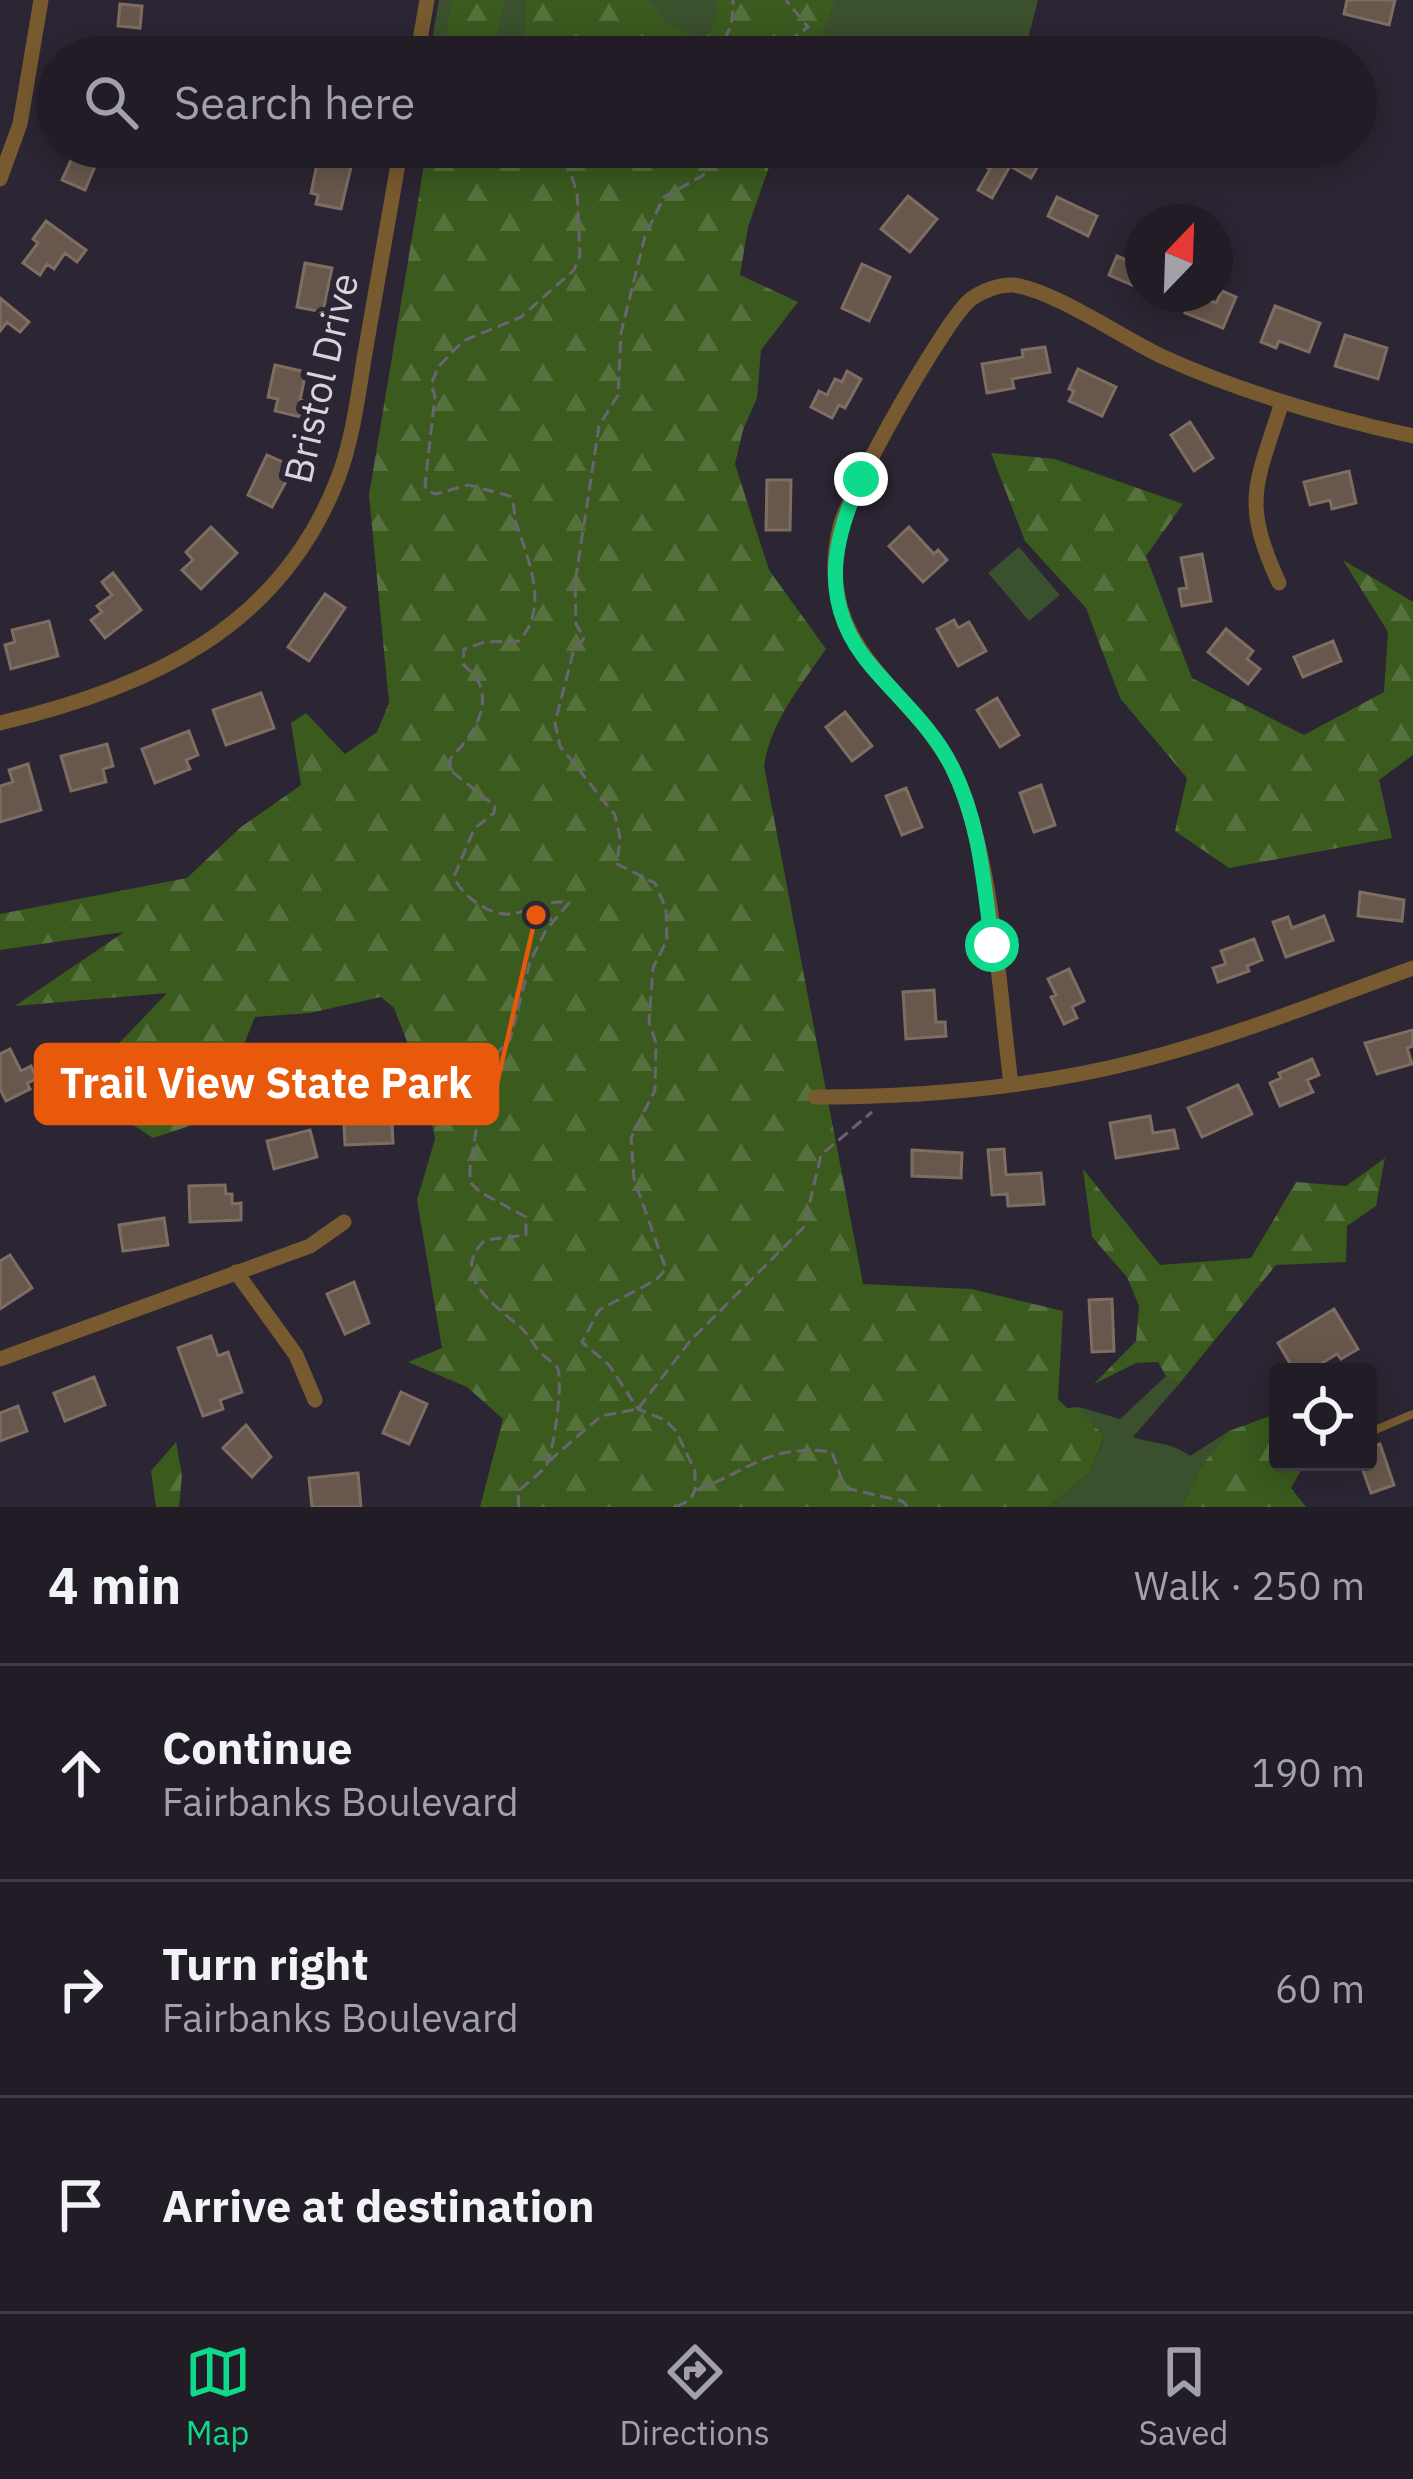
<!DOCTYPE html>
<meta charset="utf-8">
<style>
body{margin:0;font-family:"IBM Plex Sans",sans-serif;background:#29252e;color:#f1f3f6}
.controls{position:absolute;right:36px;bottom:36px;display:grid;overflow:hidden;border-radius:12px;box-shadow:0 6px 30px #0003}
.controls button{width:108px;height:108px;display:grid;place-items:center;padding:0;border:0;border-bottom:3px solid #3e3a43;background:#211c26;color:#f1f3f6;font:60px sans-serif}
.compass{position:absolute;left:1125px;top:204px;width:108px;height:108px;border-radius:50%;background:#211c26;box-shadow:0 6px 30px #0003;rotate:23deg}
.stop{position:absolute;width:36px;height:36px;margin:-27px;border:9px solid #0fd98a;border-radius:50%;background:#fff}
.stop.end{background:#0fd98a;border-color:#fff;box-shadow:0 3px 12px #0008}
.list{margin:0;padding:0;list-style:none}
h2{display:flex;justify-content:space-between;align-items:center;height:156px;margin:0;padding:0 48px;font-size:51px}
h2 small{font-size:39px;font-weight:400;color:#a2a1a7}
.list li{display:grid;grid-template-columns:78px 1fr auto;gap:36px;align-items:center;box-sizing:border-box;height:216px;padding:0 48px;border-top:3px solid #3e3a43}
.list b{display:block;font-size:45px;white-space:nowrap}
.list p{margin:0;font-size:39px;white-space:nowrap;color:#a2a1a7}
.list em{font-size:39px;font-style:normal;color:#a2a1a7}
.icon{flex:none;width:66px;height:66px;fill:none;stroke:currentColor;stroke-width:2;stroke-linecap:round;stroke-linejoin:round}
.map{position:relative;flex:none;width:1413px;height:1507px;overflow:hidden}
.search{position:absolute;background:#211c26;box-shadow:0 6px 30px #0003;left:36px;right:36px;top:36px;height:132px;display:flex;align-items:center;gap:30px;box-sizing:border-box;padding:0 42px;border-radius:66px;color:#a2a1a7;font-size:45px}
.sheet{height:804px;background:#211c26}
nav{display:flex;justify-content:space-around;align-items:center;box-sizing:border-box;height:168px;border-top:3px solid #3e3a43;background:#211c26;font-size:33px;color:#a2a1a7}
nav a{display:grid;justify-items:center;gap:6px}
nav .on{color:#0fd98a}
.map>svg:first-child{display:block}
.green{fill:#3b502c}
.forest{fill:url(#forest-firs)}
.building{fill:#68574c;stroke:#7f6d62;stroke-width:3}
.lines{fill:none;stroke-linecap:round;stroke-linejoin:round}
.path{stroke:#6a6471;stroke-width:3;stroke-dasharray:12 6;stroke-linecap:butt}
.service{stroke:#785a30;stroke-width:8}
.minor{stroke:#785a30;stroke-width:15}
.route{stroke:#0fd98a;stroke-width:15}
.labels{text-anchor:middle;stroke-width:12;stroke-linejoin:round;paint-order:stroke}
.street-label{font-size:39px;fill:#d8d3dd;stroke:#2c2533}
.leader{fill:none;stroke:#e8590c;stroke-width:4.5}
.callout-dot{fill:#e8590c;stroke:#2c2533;stroke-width:4.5}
.callout{fill:#e8590c;stroke:#e8590c;stroke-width:4.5}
.callout-label{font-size:42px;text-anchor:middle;font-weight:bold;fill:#fff}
</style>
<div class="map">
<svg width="1413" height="1507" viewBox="0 0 1413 1507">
<defs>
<pattern id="forest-firs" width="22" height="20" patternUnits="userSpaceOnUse" patternTransform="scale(3)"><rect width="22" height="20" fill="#3a5a1e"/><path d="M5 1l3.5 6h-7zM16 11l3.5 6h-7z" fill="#56713e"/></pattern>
</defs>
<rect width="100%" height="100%" fill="#2c2533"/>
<path class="green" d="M439,0H1038L1029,35L1015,57H429Z
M1019,547L1060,595L1029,621L988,573Z
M1166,1376L1179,1384L1133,1437C1155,1444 1171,1442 1190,1456L1229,1431L1200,1468L1181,1507H1049L1090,1472L1104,1438L1079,1407L1120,1419Z"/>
<path class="forest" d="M452,0H505L491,57H442Z
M526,0H649L666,23L703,42L716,23V0H835L813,57H525Z
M427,147H776L748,227L740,275L798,302L761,350L757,398L743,430L735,464L769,570L826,649C802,684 770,723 764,766L863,1284L971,1289L1063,1311L1058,1399L1067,1408L1079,1407L1104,1437L1090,1472L1049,1507H480L503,1419L467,1387L408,1362L442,1348L417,1200L435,1139L425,1088L394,1008L381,997L310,1013L255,1017L214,1118L153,1138L100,1103L87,1077L167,993L15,1006L124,932L0,950V914L187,878L241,827L301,785L291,723L306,713L345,754L377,732L389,703L369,495Z
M991,453L1055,459L1183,504L1146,556L1192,678L1304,735L1384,692L1388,632L1343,560L1413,602V755L1379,780L1392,838L1229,868L1175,831L1187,778L1120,698L1086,608L1025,541Z
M1385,1158L1376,1206L1347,1226L1346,1262L1276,1265L1179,1384L1166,1376L1158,1362L1136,1363L1094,1384L1136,1341L1139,1306L1127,1277L1092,1237L1083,1169L1160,1265L1251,1258L1296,1182L1346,1186Z
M1278,1413V1462H1306L1291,1488L1306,1507H1181L1200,1468L1229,1431Z
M176,1442L182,1475L179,1507H156L151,1471Z"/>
<path class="building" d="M1347,0H1395L1389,25L1344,14Z
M120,4L142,6L140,28L118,26Z
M98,39L133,48L131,57H94Z
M77,147H103L85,190L62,180Z
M991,147H1049L1031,178L1010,166L992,198L978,190L990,169L981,164Z
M318,159L351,167L341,209L316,204L318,195L311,193Z
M908,196L937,219L910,252L881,229Z
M1057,197L1097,216L1088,236L1048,216Z
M46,221L86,250L77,262L65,253L54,269L47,264L40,275L23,263L38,243L33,239Z
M1117,256L1143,267V290L1109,275Z
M305,263L332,268L323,312L297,307Z
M862,264L890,277L869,321L842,308Z
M1222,291L1236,297L1223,328L1185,313L1193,294L1216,303Z
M0,298L29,322L20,332L7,322L0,331Z
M1275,306L1320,323L1309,352L1279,341L1276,348L1261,342Z
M1345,335L1387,348L1378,379L1335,366Z
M1045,347L1050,372L1012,379L1014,388L987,393L982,364L1023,357L1022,350Z
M275,365L306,372L300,400L308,402L305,418L275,411L278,399L268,397Z
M1078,369L1116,387L1102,416L1069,401L1074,391L1069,389Z
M847,371L861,379L845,408L839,405L832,418L811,407L819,391L827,395L835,379L842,382Z
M1190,422L1213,458L1194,471L1171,435Z
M267,455L294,467L272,507L248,495Z
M1349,471L1356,503L1332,509L1330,500L1310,505L1304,482Z
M767,480H791L790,530H766Z
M211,527L237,553L201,589L182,570L193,560L186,552Z
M909,527L934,554L938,550L947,560L923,582L889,546Z
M1202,554L1211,601L1182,606L1179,589L1187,588L1181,558Z
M113,573L141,610L105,638L91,620L102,612L97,606L112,595L102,582Z
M325,594L345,608L309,661L288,647Z
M954,620L958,628L969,622L986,651L958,666L937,629Z
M49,621L58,656L11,669L5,645L15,642L12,630Z
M1226,629L1253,651L1247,659L1260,669L1248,684L1208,652Z
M1333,641L1341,661L1303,677L1294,657Z
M261,693L274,728L226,745L213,710Z
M997,698L1019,735L1000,747L977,710Z
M845,712L872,746L852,761L826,727Z
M189,731L198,755L186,760L190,769L155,783L142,749Z
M107,744L113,766L103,769L106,782L71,791L61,756Z
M28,764L41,810L0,822V786L13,782L9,770Z
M1041,785L1055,825L1034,832L1020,793Z
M906,788L922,827L902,835L886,796Z
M1360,892L1404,900L1402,921L1358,916Z
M1324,916L1333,940L1286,957L1273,922L1288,917L1292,928Z
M1254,939L1262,960L1247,966L1249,971L1218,982L1213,968L1226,964L1221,951Z
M1069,969L1084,1001L1072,1007L1077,1018L1064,1024L1051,997L1056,995L1048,979Z
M934,990L936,1022H945L946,1036L906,1039L903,992Z
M1413,1030V1046L1407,1048L1412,1064L1377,1074L1365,1043Z
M10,1049L21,1071L31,1066L37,1079L27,1083L30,1089L6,1101L0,1089V1054Z
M1312,1059L1319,1075L1307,1080L1313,1092L1280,1106L1270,1083L1281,1078L1279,1073Z
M1238,1085L1252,1114L1202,1137L1188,1108Z
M391,1106L393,1143L345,1145L344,1124L353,1123L352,1108Z
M1150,1116L1153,1133L1174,1130L1178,1148L1116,1158L1110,1123Z
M310,1130L317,1157L274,1169L267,1141Z
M1004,1149L1006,1175L1041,1173L1044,1204L1008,1206L1007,1194L992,1195L988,1150Z
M912,1150L962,1153L961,1178L912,1176Z
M225,1185L226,1194H232V1204L241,1203V1220L190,1222L189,1186Z
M164,1218L168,1245L123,1251L119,1225Z
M10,1255L32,1288L0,1309V1261Z
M354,1282L369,1323L345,1334L327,1294Z
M1112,1299L1114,1351L1092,1352L1089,1300Z
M1334,1309L1358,1349L1341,1359L1337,1354L1307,1372L1299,1367L1294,1370L1278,1343Z
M211,1336L218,1356L228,1352L242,1392L220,1400L223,1409L203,1416L178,1348Z
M94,1377L105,1405L65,1421L54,1393Z
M401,1392L427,1404L409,1444L383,1433Z
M18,1406L27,1431L0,1441V1413Z
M246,1425L271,1457L252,1477L223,1448Z
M1380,1444L1394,1485L1371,1493L1360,1462H1368V1448Z
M358,1473L361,1507H312L309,1478Z"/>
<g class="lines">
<path class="path" d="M570,57L577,50H586L690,56C723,51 734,33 733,0
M779,57L786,44L808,27L786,0
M549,1461L601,1416L638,1409L690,1341L804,1227L821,1155L872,1112
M697,1490C753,1469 767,1444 832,1452L842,1480L850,1489L902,1501L908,1507
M519,1507L518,1492C526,1483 538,1476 545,1467C554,1455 564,1378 557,1367C555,1364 545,1357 543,1355C533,1346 530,1335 519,1326C493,1304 449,1274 485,1240L526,1235V1217L480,1192L470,1182V1168L487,1063L510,1040L530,962L546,930L569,903C548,898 531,912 510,914C489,916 461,895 454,877L474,829L494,813L495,806L450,770V759C468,740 494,709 477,679C474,673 467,669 463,664L464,649L485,642L519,641C550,607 528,559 516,523C513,512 516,506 510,496L468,485L436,494L427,491L425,485L435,396L431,385L438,367L463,341L521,317L574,270L580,256L577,192L561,147
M676,1507L690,1500L695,1490V1471L676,1431L665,1420L638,1409L609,1365L582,1342L599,1310L656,1280L666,1269L634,1179L631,1138L655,1090L656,1043L649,1022L653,968L667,940L666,909L655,883L617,864L620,838L615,815L560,746L555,723L573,653L584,638L576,624L575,583L599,426L618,395L621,333L645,236L664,197L702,176L738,147"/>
<path class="service" d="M1368,1433L1413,1414"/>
<path class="minor" d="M417,57L427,0
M0,179L20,124L41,0
M1279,583C1241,500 1256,485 1282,402
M0,723C148,688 280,629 338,478C353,439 358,395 365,353C377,285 389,216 401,147
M1011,1084C999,991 993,855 954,771C923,705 848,667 837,591C833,570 835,547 840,527C848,493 945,319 971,299C982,291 1000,284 1014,285C1055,291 1121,337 1161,356C1242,393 1327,417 1413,436
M815,1097C923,1097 1030,1088 1134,1062C1229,1039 1321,1001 1413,968
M236,1272L296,1355L315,1400
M0,1359L310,1246L344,1222"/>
</g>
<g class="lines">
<path class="route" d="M861,479C830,545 820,607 872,667C900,700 932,727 952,767C980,822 984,885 992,945"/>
</g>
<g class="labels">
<g class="street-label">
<text transform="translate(321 378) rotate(-77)" y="14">Bristol Drive</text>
</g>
</g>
<path class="leader" d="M536 915L497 1084"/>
<circle class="callout-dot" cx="536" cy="915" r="12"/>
<rect class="callout" x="36" y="1045" width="461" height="78" rx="12"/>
<g class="callout-label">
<text x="266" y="1098">Trail View State Park</text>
</g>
</svg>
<div class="controls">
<button><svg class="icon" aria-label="locate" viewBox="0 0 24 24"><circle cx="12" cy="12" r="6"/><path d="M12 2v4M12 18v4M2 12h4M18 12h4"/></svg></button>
</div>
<svg class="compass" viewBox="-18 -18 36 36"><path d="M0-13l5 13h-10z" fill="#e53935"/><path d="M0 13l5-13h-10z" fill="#a2a1a7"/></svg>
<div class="stop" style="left:992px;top:945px"></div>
<div class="stop end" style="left:861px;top:479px"></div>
<div class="search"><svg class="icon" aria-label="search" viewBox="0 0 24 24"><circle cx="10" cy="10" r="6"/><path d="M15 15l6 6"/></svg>Search here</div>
</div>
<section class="sheet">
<h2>4 min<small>Walk · 250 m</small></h2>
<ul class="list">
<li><svg class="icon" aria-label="ahead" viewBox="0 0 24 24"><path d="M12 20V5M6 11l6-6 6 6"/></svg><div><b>Continue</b><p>Fairbanks Boulevard</p></div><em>190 m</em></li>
<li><svg class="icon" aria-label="right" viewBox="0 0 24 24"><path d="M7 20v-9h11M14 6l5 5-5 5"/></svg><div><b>Turn right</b><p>Fairbanks Boulevard</p></div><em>60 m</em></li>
<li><svg class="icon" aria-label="arrive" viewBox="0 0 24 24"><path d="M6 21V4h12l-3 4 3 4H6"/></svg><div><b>Arrive at destination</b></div></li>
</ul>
</section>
<nav>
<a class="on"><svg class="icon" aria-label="map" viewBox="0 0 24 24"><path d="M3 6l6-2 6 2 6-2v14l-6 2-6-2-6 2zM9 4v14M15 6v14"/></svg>Map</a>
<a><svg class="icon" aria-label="directions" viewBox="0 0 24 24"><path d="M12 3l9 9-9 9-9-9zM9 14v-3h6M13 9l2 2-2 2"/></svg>Directions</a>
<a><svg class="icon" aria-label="saved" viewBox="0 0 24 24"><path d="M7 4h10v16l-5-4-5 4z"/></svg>Saved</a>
</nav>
